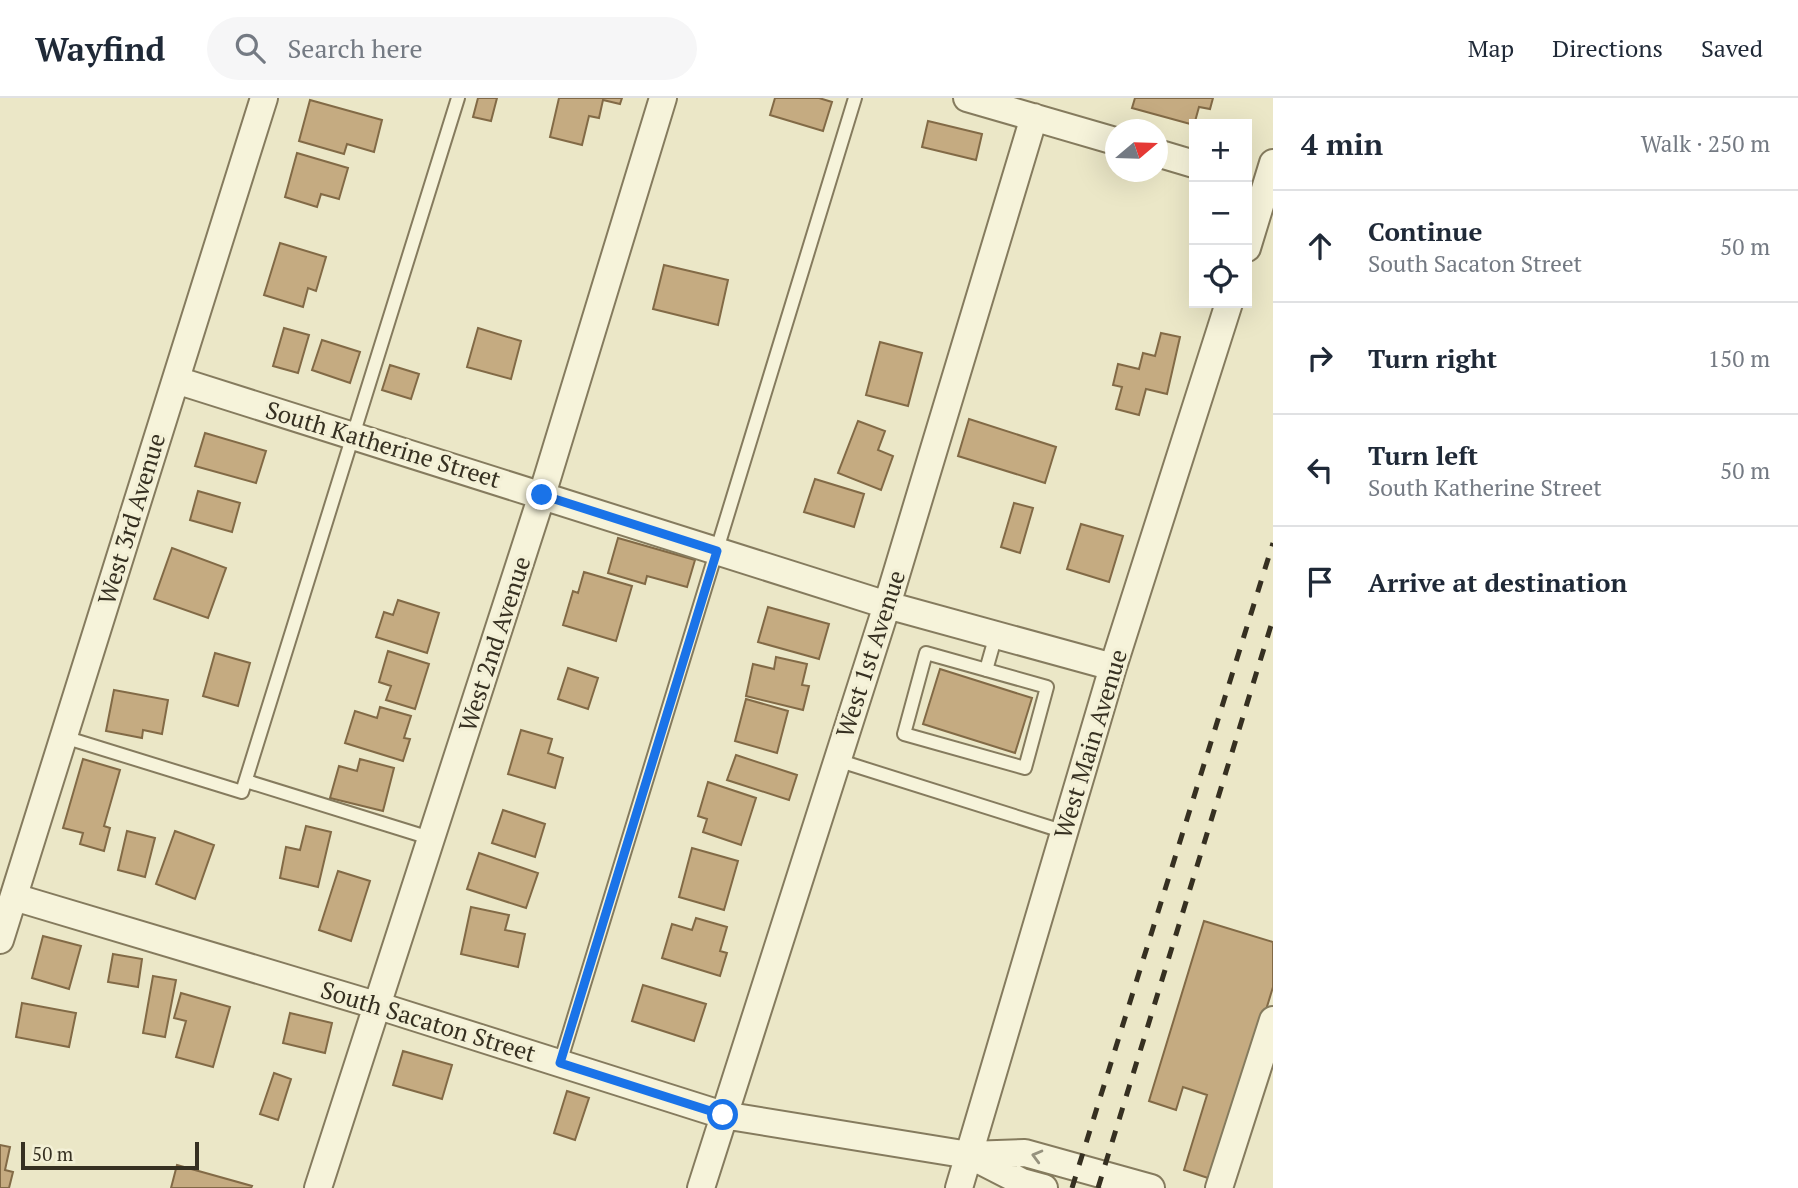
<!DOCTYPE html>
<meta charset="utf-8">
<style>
body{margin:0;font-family:"PT Serif",serif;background:#f6f6f7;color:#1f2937}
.controls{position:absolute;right:21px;top:21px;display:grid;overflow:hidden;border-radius:0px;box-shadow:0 7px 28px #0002}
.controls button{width:63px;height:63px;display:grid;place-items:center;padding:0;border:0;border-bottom:2px solid #e0e1e3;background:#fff;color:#1f2937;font:35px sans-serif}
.compass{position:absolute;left:1105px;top:21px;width:63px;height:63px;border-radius:50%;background:#fff;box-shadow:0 7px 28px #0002;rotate:71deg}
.scale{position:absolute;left:21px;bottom:18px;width:178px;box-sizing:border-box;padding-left:7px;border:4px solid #363021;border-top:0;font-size:19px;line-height:24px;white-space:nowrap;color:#363021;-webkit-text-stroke:5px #f3f0d6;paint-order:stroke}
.stop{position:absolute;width:21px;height:21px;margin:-16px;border:5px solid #1a73e8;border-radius:50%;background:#fff}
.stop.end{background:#1a73e8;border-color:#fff;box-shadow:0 2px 7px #0008}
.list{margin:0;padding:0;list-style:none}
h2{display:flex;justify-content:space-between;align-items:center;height:91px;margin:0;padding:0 28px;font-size:30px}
h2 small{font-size:23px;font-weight:400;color:#747a83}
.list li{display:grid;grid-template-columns:46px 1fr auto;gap:21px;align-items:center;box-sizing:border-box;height:112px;padding:0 28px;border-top:2px solid #e0e1e3}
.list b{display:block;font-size:26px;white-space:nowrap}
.list p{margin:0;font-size:23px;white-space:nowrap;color:#747a83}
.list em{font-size:23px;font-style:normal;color:#747a83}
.icon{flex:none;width:38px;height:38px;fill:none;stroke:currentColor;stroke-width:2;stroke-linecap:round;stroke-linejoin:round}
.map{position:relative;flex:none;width:1273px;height:1090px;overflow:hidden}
header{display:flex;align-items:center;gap:42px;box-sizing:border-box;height:98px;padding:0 35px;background:#fff;border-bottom:2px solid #e0e1e3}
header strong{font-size:33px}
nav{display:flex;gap:38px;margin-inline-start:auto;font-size:24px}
.search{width:490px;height:63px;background:#f6f6f7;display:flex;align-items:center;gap:18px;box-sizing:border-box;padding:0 24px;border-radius:38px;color:#747a83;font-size:26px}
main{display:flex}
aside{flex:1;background:#fff}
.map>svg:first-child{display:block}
.building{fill:#c5ab81;stroke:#826a46;stroke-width:2}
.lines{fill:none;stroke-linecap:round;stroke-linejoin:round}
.service-casing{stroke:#857b5e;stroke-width:16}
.minor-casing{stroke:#857b5e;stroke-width:30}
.service{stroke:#f6f3da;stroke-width:12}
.minor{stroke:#f6f3da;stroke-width:26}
.rail{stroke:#363021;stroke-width:5;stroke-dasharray:12 12;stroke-linecap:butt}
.oneway{stroke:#96927e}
.route{stroke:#1a73e8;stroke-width:9}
.labels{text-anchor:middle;stroke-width:7;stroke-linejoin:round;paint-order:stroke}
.street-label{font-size:24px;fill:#363021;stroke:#f3f0d6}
</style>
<header>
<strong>Wayfind</strong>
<div class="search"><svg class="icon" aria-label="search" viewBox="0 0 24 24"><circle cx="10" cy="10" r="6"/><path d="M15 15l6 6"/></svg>Search here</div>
<nav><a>Map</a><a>Directions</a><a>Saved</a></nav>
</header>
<main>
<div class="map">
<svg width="1273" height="1090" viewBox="0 0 1273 1090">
<rect width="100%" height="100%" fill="#ebe7c7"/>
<path class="building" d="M478,0H497L491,23L473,19Z
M559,0H622L620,6L603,2L599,20L589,18L582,47L550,39Z
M775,0H819L832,4L823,33L770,17Z
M1135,0H1213L1210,11L1199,9L1194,27L1132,10Z
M310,2L382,22L374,54L347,46L344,56L299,43Z
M928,23L982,36L976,62L922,49Z
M297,55L348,70L339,101L321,96L317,109L285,99Z
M280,145L326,159L316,193L308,190L303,209L264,197Z
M664,167L728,182L718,227L653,211Z
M284,230L309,237L298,275L273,268Z
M478,230L521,243L511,281L467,269Z
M1161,235L1180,239L1167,296L1146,291L1139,317L1116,311L1122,289L1113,287L1118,266L1139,271L1143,255L1155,258Z
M322,242L360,254L350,285L312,272Z
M880,244L922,255L908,308L866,297Z
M390,267L419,276L411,301L382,292Z
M969,321L1056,349L1045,385L958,358Z
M858,323L885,333L878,352L893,358L881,392L838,375Z
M205,335L266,353L256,385L195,368Z
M815,381L864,396L854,429L804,414Z
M198,393L240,405L232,434L190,422Z
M1014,405L1033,410L1020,455L1001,449Z
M1081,426L1123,438L1109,484L1067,471Z
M618,440L695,462L687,489L647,478L645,486L608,475Z
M172,450L226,470L208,520L154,501Z
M584,474L632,488L616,543L563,527L573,493L578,495Z
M398,502L439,515L427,555L376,539L384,514L393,517Z
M768,509L829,526L819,561L758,544Z
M388,553L429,566L415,611L386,602L391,588L379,584Z
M215,555L250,565L238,608L203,598Z
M776,559L807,566L802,587L809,588L803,612L746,598L753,566L774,571Z
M568,570L598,580L588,611L558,601Z
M940,571L1032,600L1015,655L923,626Z
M114,592L168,602L162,636L143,632L142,640L106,633Z
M746,601L788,613L777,655L735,643Z
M380,609L411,618L404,640L410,641L403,663L345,645L355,613L377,620Z
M521,632L552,641L548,655L563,660L555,690L508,676Z
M736,657L797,677L789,702L727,682Z
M83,661L120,672L104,728L110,730L104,753L80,746L83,735L63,730Z
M360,661L394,670L383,713L330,700L339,668L357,673Z
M708,684L756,700L741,747L703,734L707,721L698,718Z
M503,712L545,726L535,759L492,745Z
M306,728L331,734L318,789L280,780L286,749L300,752Z
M127,733L155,740L145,779L118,772Z
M175,733L214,747L195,801L156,786Z
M692,750L738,763L724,812L679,799Z
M479,755L538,775L526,810L467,791Z
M338,773L370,783L351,843L319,832Z
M471,809L509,817L505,832L525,836L518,869L461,856Z
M696,820L727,829L720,853L727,855L720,878L662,860L672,826L692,832Z
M1204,823L1273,844V889L1214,1082L1184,1072L1207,997L1183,989L1176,1012L1149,1003Z
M43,838L81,848L69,891L32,880Z
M113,856L142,861L138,889L108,884Z
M153,878L176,882L165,939L143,935Z
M643,887L706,906L694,943L632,923Z
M181,895L230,909L213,969L176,959L186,923L174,920Z
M22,905L76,915L69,949L16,939Z
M290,915L332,925L325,955L283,945Z
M403,953L452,967L442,1001L393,987Z
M274,975L291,981L278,1022L260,1016Z
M567,993L589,1000L575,1042L554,1035Z
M0,1047L10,1049L5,1072L13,1074L9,1090H0Z
M177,1067L252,1088L251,1090H171Z"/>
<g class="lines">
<g class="service-casing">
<path id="service" d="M926,555L1047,589L1025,670L904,636Z
M986,572L996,537
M64,639L242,694L458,0
M837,662L1065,734
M246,683L433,741
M560,965L855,0"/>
</g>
<g class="minor-casing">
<path id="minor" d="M967,0L1115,43
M1157,55L1194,66
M1247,150L1273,65
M176,282L887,507L1113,569
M14,799L379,908L723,1017L969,1057L1025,1055L1151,1090
M0,842L264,0
M971,1058L1022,1084L1044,1090
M318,1090L542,397L663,0
M701,1090L887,507L1034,19
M959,1090L1113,569L1229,205
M1219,1090L1273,922"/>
</g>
<use href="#service" class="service"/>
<use href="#minor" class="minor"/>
<path class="rail" d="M1072,1090L1273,445
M1098,1090L1273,521"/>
</g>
<defs><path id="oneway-chevron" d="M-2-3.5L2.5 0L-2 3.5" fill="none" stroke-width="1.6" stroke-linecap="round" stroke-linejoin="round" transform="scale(1.75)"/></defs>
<use class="oneway" href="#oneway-chevron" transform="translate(1037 1058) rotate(-165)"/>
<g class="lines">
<path class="route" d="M542,397L717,453L560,965L723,1017"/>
</g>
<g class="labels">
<g class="street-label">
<text transform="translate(383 347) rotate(17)" y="8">South Katherine Street</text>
<text transform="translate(132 421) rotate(-73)" y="8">West 3rd Avenue</text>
<text transform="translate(495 546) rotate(-72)" y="8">West 2nd Avenue</text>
<text transform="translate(871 556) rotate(-72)" y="8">West 1st Avenue</text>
<text transform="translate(1091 646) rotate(-73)" y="8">West Main Avenue</text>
<text transform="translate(428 924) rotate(17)" y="8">South Sacaton Street</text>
</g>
</g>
</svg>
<div class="controls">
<button>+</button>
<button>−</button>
<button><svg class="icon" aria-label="locate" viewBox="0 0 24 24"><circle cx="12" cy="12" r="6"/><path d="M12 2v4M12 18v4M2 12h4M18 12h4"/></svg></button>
</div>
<svg class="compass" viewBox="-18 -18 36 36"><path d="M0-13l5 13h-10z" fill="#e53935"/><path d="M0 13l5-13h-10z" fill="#747a83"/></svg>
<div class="scale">50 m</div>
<div class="stop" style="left:723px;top:1017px"></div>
<div class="stop end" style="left:542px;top:397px"></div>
</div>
<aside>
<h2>4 min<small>Walk · 250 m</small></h2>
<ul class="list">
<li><svg class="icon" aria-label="ahead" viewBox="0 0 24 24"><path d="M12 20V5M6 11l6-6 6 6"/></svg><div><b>Continue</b><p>South Sacaton Street</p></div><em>50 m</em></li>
<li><svg class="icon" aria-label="right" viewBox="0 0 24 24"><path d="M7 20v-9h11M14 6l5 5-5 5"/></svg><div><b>Turn right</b></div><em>150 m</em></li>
<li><svg class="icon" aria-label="left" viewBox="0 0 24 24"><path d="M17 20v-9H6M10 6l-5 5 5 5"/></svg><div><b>Turn left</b><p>South Katherine Street</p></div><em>50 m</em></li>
<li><svg class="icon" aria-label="arrive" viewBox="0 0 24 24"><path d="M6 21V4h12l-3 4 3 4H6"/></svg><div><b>Arrive at destination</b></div></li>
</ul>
</aside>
</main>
